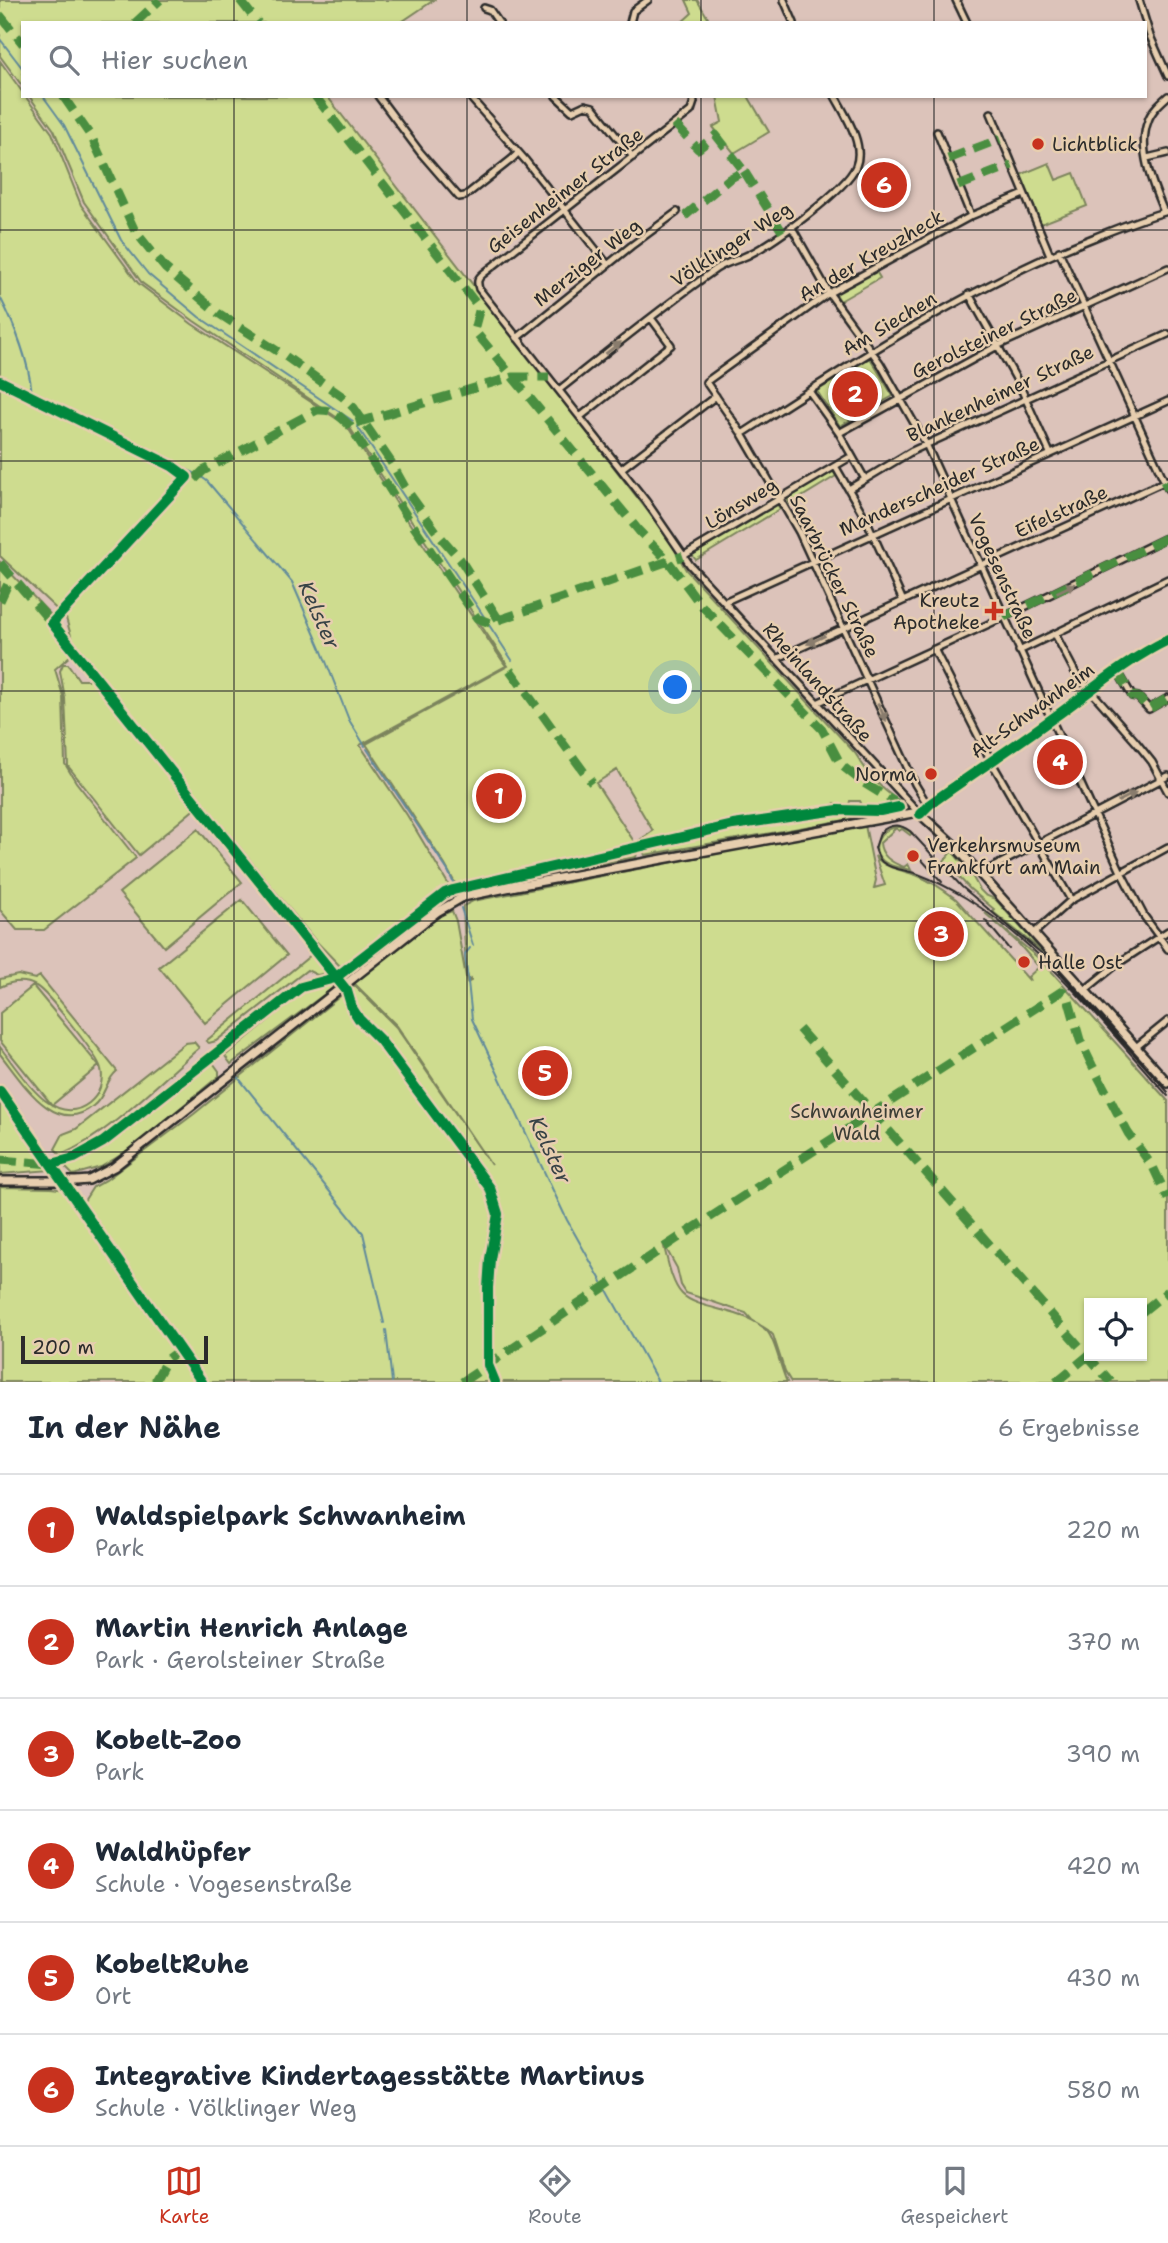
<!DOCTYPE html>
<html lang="de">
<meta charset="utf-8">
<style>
body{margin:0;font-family:"Shantell Sans",sans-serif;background:#f2f2f3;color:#1f2937}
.controls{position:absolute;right:21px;bottom:21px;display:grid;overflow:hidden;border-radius:0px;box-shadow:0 2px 5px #0004}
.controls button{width:63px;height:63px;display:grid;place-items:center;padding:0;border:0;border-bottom:2px solid #e0e1e3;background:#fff;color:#1f2937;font:35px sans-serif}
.scale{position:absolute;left:21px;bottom:18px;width:187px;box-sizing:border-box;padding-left:7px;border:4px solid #2b2b2b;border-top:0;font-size:19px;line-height:24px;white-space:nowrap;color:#2b2b2b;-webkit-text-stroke:5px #e7ceaf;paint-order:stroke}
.you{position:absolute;left:676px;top:688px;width:24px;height:24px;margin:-18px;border:5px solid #fff;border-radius:50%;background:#1a73e8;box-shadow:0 0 0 10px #1a73e833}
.badge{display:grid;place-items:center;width:46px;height:46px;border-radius:50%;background:#c8321e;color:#fff;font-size:23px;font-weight:700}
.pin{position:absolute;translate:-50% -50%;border:4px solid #fff;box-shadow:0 2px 7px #0006}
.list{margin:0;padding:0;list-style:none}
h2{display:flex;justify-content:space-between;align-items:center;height:91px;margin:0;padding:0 28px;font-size:30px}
h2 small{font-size:23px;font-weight:400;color:#747a83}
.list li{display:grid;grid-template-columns:46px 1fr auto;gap:21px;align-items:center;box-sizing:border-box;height:112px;padding:0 28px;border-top:2px solid #e0e1e3}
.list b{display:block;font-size:26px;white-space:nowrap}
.list p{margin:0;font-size:23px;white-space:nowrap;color:#747a83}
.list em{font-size:23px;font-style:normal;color:#747a83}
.icon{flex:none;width:38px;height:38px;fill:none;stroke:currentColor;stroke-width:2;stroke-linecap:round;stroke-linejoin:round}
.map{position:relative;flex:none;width:1168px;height:1382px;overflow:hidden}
.search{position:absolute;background:#fff;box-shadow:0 2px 5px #0004;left:21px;right:21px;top:21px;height:77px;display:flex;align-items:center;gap:18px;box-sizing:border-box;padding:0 24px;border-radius:0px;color:#747a83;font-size:26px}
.sheet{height:763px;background:#fff}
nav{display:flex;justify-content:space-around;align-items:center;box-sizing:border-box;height:98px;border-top:2px solid #e0e1e3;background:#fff;font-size:19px;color:#747a83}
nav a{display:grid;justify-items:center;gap:4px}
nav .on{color:#c8321e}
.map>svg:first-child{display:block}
.green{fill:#cedc8f;stroke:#7c845d;stroke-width:2;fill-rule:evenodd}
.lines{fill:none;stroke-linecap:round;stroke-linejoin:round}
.stream{stroke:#618a9b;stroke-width:2}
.street-casing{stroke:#2b2b2b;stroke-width:10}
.secondary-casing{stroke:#2b2b2b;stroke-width:12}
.street{stroke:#e7ceaf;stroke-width:5}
.secondary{stroke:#e7ceaf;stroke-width:7}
.tram{stroke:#2b2b2b;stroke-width:2}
.quiet{stroke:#4a8e3f;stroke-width:9;stroke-dasharray:18 9;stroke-linecap:butt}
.cycleway-casing{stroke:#e7ceaf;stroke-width:15}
.cycleway{stroke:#00873e;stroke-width:10}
.oneway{fill:#897c6d}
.grid{fill:none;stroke:#2b2b2b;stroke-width:2;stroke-opacity:0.55}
.poi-dot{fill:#c8321e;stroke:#e7ceaf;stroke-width:2.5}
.labels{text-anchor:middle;stroke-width:5;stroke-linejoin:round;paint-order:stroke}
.poi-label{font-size:19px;fill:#2b2b2b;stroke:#e7ceaf;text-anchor:start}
.street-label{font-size:19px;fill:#2b2b2b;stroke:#e7ceaf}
.park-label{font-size:19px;fill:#3b3d35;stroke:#e7ceaf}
.water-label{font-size:21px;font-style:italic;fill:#384347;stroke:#e7ceaf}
</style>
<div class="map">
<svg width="1168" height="1382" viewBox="0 0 1168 1382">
<rect width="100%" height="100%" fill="#dcc3ba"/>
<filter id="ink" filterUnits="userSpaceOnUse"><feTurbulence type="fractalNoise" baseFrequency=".0143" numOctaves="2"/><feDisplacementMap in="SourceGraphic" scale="14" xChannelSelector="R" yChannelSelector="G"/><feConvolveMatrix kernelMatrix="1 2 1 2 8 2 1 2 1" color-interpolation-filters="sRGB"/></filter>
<g filter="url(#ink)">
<path class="green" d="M0,0H434L400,23H23V87L0,56Z
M686,0H697L711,23H681L692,13Z
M0,61L23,93V96H25L52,133L81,205L138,283L192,324L346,425L428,552L506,666L360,745L407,815L450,887L377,943L340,966L314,939L203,802L139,855L68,766L65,698L60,671L63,664H68L79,680H94L99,675L72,639L66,618L0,556Z
M29,96H327L667,536L686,570L855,753C867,772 879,788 898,800L896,805L884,809L886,814L859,819L854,818L853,811L862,805L860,801H850L848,808L841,807L835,803L832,805L834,809L842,812H849L851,819L645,855L642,850L638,851L636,857L493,884L484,885L483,882H479V887L460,892L445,865L366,744L508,666L348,425L194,321L142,283L84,202L54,130ZM617,770L653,831L635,843L596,783Z
M717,96H748L769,132L734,153L713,127L722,122Z
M1049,163L1056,180L1074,173L1087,206L1041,224L1020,175Z
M874,268L880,278L840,301L835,292Z
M870,358L893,396L840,426L817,391Z
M833,471L836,476L790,504L787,499Z
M777,504L780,509L696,560L692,555Z
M0,562L54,618L71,655L55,669L63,696L65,764L76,782L136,858L44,930H17L0,910Z
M865,825L876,880L874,888L885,885L875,856C886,869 900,869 916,875C931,881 943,889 956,899L1030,981L1028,977L1039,967L1017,942L985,913L1043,962L1168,1101V1382H791L785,1372L773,1335L768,1330L752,1320L746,1313L686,1293L681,1285L677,1268L663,1243C667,1257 671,1283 682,1294C699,1311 745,1308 767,1331C776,1341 780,1368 787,1382H0V1187L51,1188L66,1190L79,1209L93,1187L106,1180L194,1114L354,985L396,1027L491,1165L397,1026L354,983L441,915L452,911L456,921L467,983L471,981V979L469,981L466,970L463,906L473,901ZM1089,1303H1142V1356H1089Z
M895,827H902L912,833L910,835L902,829L899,831L896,828L880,843C881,856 892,863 904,867L908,864L911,870C902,868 890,867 883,861C869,849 879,830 895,827Z
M198,829L242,882L164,947L119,893Z
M952,851L971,874L980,890L985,895L995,899L1043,952L993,912L995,910L970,889L944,861Z
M242,900L287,955L205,1023L159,967Z
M311,955L326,973L317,975L307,970L216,1041L209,1043L206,1041Z
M18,975L35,979L40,976L117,1071C104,1082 107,1095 93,1106C55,1138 21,1080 0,1054V1047C19,1071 53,1131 89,1103C99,1095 104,1082 101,1069C99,1057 47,992 36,986C24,979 12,981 0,987V979Z
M328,982L334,987L231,1064L225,1056L307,989Z
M33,986L99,1066L52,1105L0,1041V1013Z
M194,1042L199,1048C158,1083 111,1133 61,1155L55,1149L63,1134L76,1129L185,1043Z
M211,1060L219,1071V1076L129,1150L101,1167L73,1175L64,1166C97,1158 121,1134 147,1113C168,1096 189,1078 211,1060Z
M0,1097L52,1170L0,1174Z"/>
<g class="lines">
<path class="stream" d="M0,39L23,69
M43,96L64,125L121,240L148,274L199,317L353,421
M0,297C16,328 28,358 32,393L196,474
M357,426L487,621
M200,476L207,481L292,582L321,649L349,720L365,746
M489,625L512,660
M367,749L448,871L455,886
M461,908L473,945
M470,948L465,954L472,1019L567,1220L602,1282
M237,1076L363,1233L384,1323
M607,1290L658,1382
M386,1330L392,1382"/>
<g class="street-casing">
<path id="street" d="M784,0L794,23
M956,0L967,23
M1139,0L1150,36L1168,76
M484,8L490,10L499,23
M630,23L633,11L648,0
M378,96L420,152L459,197L465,196L512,159L518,153
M469,96L526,161L608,265
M556,96L572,111L585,105L593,107L633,157
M692,96L694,102L691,111L483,274C477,279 477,282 479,289L646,501L690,565L918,812
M991,113L1050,255
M937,132L971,216
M1147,158L1168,153
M1164,212C1153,186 1137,149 1148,121C1151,111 1160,103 1168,96
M791,226L829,293L880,363L926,444L1121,872L1144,916L1168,949
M1059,251L1168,489
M969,294L1019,384L1050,453
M517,338L631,246L677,212
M559,390C611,349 662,307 716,269C726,262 739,260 750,254C774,242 847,189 856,166C865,144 845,115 835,96
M809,391L839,433L865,479
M580,417L671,345L651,318
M839,433L999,345L1168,268
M742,434C855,361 967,287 1093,238C1118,228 1142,218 1168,211
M835,466L867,521L903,601
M621,469L716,396
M849,489L912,451L1168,334
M683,556L852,456
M724,602L1168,401
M1055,634L1076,674L1136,742L1152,762L1168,792
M934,649L991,761L1071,900
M1019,651L1168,579
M776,659L1168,480
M1117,670L1132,696L1138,697L1149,709L1168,698
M817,703L1004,617L1168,537
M930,804L924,799L915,784L799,532L742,434L706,382L829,293L971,216L1024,194
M920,814L930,804C970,775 1012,748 1053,718C1091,691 1126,660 1168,640
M980,874L1168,776
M1034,933L1071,900L1168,847
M1085,990L1117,964L1168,931
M1136,1047L1168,1021"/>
</g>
<g class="secondary-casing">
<path id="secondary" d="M0,1181H76L89,1180L114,1167L437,912L463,897L516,886L918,812L955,846L1168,1083"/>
</g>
<use href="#street" class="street"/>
<use href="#secondary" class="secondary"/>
<path class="tram" d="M921,859L942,882
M985,920L1009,949
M1168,1092L1047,958L962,887L910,831C899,823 889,824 880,833L875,848C877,854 878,858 882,862C891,870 907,870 918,874C934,880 951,889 966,898C1046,948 1105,1027 1168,1096"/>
<path class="quiet" d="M240,0L258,23
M0,15L23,44
M135,23L160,0
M63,96L92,138L135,231L165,268L218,313L285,356L343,397L354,408L391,462L406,489L438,534L460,559L499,620
M315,96L477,305L479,311L474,330L639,531L668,561L701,605L822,729L841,765L864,783L898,804
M675,124L698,149L716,135L744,171L729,179L685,216
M948,159L1000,139
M744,171L783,233
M958,186L1012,165
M356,423L512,377H549
M195,479L203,471L317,410C333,409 339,415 350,426L406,515L477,618L490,623L683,556
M1164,481L1168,489
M0,563L56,628
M0,601L11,577
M1004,617L1168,537
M510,670L592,783
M1117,670L1132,696L1138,697L1149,709L1168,698
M799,1029L1111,1382
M0,1160L52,1164
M1142,1312L1168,1291
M157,1382L156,1379L167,1359L179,1350
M462,1382L675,1240L1062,991L1067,994L1080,1040L1092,1065L1128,1133L1153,1167L1168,1199
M1056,1382L1089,1355"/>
<g class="cycleway-casing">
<path id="cycleway" d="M0,381L172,466L187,477L52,623L347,991L352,1008L359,1019L380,1040L490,1188L498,1214L490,1259L488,1288V1365L495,1382
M920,814L930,804C970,775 1012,748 1053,718C1091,691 1126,660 1168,640
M0,1091L202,1382
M52,1164L74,1158L103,1142L301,987L335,978L445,893L453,890L733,825L838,810L880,811L899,807"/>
</g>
<use href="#cycleway" class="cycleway"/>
</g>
<defs><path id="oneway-solid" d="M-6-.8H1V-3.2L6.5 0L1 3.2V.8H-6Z" transform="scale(1.75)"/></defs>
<g class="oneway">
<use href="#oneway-solid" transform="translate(613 348) rotate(-38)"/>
<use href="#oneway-solid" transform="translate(1066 588) rotate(-26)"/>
<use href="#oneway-solid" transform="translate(816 640) rotate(155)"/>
<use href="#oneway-solid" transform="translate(882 712) rotate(65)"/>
<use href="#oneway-solid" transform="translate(1127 797) rotate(-27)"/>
</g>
</g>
<path class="grid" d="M234,0V23M467,0V23M701,0V23M934,0V23M234,96V1382M467,96V1382M701,96V1382M934,96V1382M0,230H1168M0,461H1168M0,691H1168M0,921H1168M0,1152H1168"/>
<g class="poi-dot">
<circle cx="1038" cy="144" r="7"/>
<path d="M990.5 600.5h7v7h7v7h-7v7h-7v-7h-7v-7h7z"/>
<circle cx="931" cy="774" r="7"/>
<circle cx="913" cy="856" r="7"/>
<circle cx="1024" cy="962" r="7"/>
</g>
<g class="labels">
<g class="poi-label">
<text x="1052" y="151">Lichtblick</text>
<text x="980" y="607" text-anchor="end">Kreutz<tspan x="980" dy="22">Apotheke</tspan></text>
<text x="917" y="781" text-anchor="end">Norma</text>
<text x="927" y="852">Verkehrsmuseum<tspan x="927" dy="22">Frankfurt am Main</tspan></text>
<text x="1038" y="969">Halle Ost</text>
</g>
<g class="street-label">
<text transform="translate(565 190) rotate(-38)" y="7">Geisenheimer Straße</text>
<text transform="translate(731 244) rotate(-33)" y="7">Völklinger Weg</text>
<text transform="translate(871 255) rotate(-30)" y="7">An der Kreuzheck</text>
<text transform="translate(587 262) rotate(-38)" y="7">Merziger Weg</text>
<text transform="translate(889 323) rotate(-31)" y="7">Am Siechen</text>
<text transform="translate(994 333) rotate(-26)" y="7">Gerolsteiner Straße</text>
<text transform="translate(1000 393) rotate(-25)" y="7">Blankenheimer Straße</text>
<text transform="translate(939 486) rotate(-24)" y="7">Manderscheider Straße</text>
<text transform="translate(741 503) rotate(-31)" y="7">Lönsweg</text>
<text transform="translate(1061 511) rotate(-25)" y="7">Eifelstraße</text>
<text transform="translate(835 576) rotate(64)" y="7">Saarbrücker Straße</text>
<text transform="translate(1003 576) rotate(65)" y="7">Vogesenstraße</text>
<text transform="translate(818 682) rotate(48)" y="7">Rheinlandstraße</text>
<text transform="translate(1032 710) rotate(-36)" y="7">Alt-Schwanheim</text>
</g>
<g class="park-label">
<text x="857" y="1118">Schwanheimer<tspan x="857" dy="22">Wald</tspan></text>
</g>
<g class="water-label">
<text transform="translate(319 615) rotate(66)" y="7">Kelster</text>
<text transform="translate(550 1150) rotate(65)" y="7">Kelster</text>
</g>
</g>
</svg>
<div class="controls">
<button><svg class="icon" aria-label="locate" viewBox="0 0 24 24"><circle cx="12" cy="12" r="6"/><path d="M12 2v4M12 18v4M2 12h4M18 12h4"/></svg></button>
</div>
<div class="scale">200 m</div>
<div class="you"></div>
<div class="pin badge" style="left:499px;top:796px">1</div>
<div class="pin badge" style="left:855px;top:394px">2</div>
<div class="pin badge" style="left:941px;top:934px">3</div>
<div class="pin badge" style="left:1060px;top:762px">4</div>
<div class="pin badge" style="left:545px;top:1073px">5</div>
<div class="pin badge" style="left:884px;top:185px">6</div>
<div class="search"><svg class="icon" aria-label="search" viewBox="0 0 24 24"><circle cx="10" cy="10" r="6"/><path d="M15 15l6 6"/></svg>Hier suchen</div>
</div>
<section class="sheet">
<h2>In der Nähe<small>6 Ergebnisse</small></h2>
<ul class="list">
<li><span class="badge">1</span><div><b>Waldspielpark Schwanheim</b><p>Park</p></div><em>220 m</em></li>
<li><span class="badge">2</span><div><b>Martin Henrich Anlage</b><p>Park · Gerolsteiner Straße</p></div><em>370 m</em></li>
<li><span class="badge">3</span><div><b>Kobelt-Zoo</b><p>Park</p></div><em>390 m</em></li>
<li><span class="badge">4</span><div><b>Waldhüpfer</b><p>Schule · Vogesenstraße</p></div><em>420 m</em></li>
<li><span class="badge">5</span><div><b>KobeltRuhe</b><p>Ort</p></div><em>430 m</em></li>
<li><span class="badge">6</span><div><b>Integrative Kindertagesstätte Martinus</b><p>Schule · Völklinger Weg</p></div><em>580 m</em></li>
</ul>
</section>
<nav>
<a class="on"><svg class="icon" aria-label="map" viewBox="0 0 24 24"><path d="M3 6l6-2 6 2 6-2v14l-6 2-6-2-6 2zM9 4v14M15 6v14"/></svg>Karte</a>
<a><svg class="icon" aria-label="directions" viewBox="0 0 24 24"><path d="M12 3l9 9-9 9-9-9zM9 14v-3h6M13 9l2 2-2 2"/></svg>Route</a>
<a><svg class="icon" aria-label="saved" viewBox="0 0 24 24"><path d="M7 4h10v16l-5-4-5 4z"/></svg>Gespeichert</a>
</nav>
